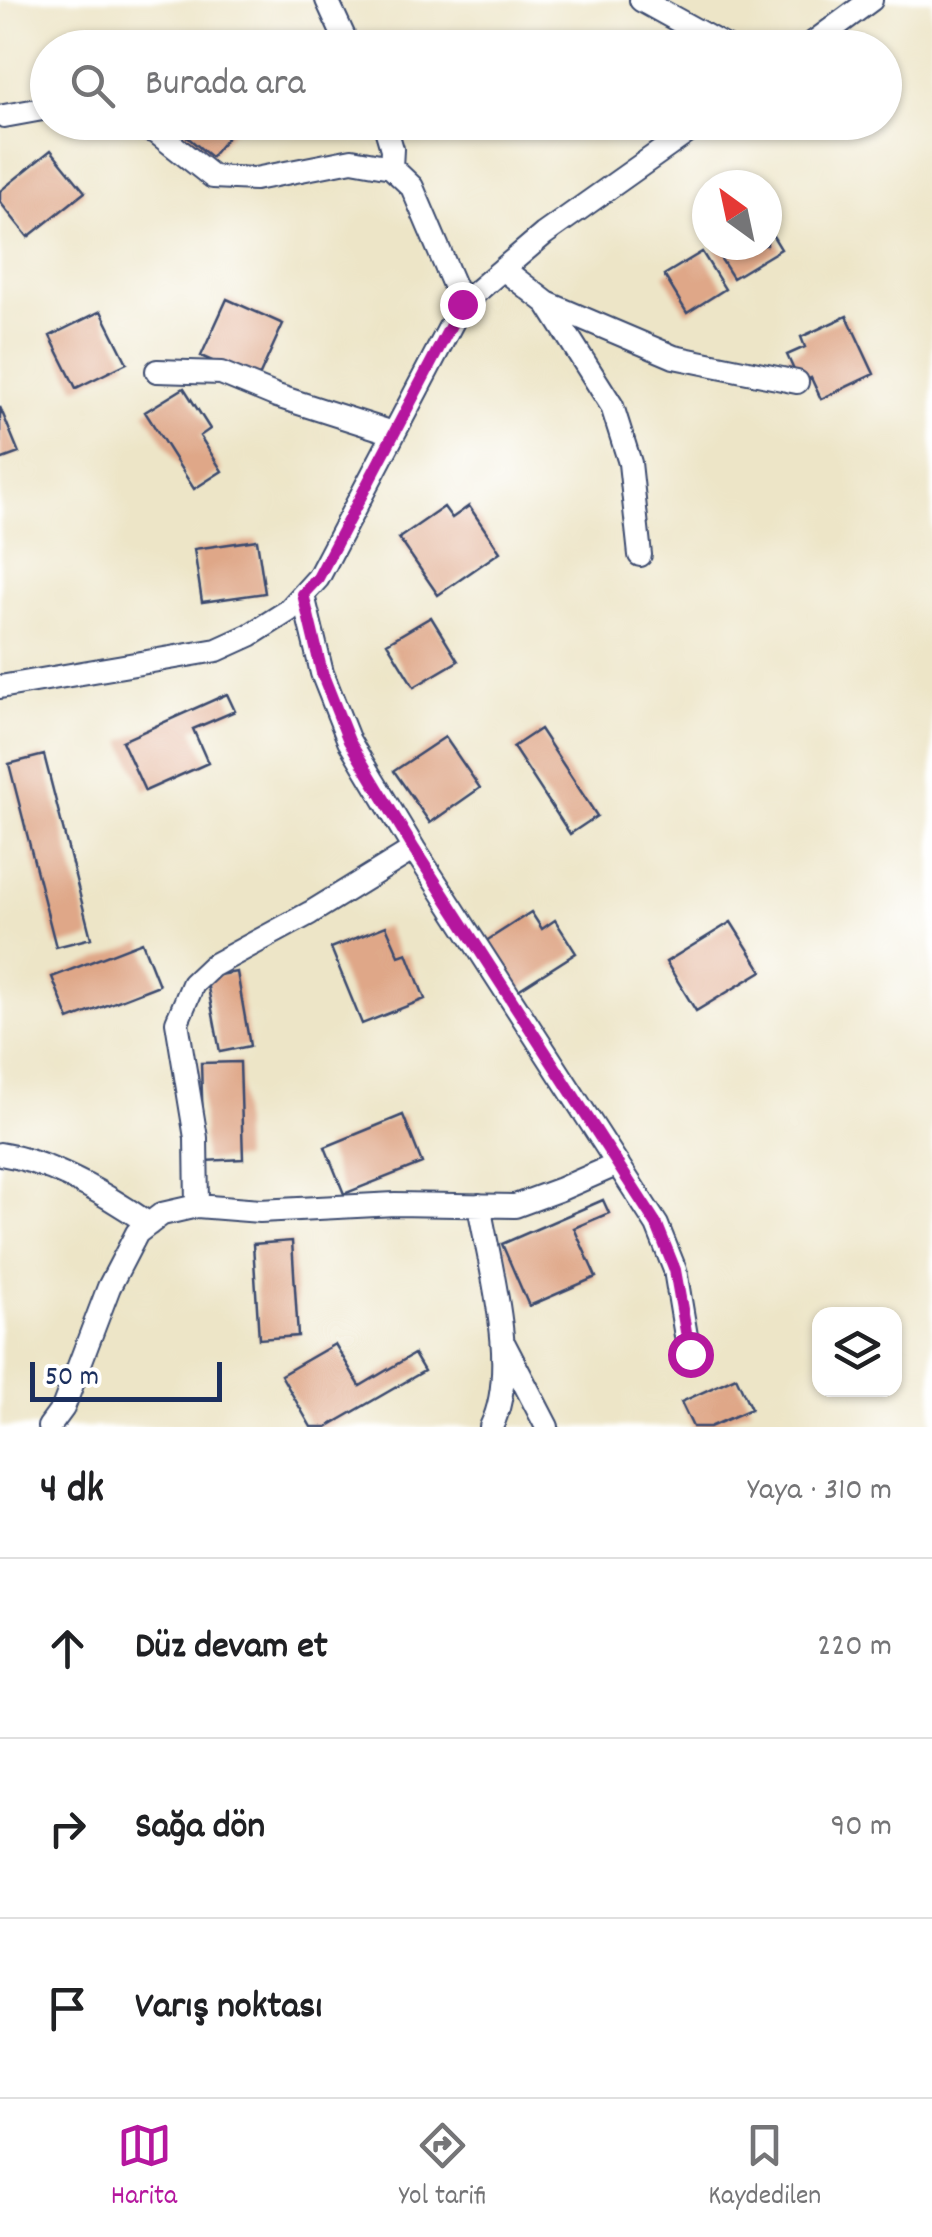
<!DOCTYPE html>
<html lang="tr">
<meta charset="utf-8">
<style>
body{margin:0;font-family:Dekko,sans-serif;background:#f6f6f6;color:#202124}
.controls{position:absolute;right:30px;bottom:30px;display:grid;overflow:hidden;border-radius:20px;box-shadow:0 2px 8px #0004}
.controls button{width:90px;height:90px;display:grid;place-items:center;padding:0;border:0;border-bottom:2px solid #e0e0e0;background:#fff;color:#202124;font:50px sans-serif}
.compass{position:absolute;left:692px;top:170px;width:90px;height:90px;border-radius:50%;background:#fff;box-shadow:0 2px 8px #0004;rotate:327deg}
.scale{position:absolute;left:30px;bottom:25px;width:192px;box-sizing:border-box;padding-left:10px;border:5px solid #1b2f5e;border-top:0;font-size:28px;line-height:35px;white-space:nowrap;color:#1b2f5e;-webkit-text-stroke:8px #fff;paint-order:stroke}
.stop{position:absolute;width:30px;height:30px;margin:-22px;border:8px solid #b5179e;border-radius:50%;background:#fff}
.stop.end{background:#b5179e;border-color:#fff;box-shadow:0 2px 10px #0008}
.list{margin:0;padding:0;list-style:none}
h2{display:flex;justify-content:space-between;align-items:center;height:130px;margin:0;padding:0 40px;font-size:42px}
h2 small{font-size:32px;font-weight:400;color:#757577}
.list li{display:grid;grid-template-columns:65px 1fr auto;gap:30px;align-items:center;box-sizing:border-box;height:180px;padding:0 40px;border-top:2px solid #e0e0e0}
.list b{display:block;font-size:38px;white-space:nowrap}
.list em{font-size:32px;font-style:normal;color:#757577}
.icon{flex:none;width:55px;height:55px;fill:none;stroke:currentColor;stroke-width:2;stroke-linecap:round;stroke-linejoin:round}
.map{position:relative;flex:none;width:932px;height:1427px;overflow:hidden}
.search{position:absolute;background:#fff;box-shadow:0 2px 8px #0004;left:30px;right:30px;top:30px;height:110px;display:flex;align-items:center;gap:25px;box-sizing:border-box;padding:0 35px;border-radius:55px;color:#757577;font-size:38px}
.sheet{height:670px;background:#fff}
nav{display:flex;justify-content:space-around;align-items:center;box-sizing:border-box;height:140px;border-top:2px solid #e0e0e0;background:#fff;font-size:28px;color:#757577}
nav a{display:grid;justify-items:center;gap:5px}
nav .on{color:#b5179e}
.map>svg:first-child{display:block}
.building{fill:#dfa788}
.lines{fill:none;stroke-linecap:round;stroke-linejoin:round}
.street-casing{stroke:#3a4a6e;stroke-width:26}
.street{stroke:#fff;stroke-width:22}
.route{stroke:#b5179e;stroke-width:12}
</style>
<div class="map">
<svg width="932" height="1427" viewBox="0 0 932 1427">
<rect width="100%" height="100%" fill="#fff"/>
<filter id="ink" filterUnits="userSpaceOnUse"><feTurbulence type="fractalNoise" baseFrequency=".01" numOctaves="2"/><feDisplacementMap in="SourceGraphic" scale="20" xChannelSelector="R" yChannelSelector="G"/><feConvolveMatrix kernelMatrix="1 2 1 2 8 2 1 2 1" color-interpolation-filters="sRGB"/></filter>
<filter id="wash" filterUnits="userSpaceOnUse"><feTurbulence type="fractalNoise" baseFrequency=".0048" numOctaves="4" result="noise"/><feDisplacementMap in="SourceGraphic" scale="40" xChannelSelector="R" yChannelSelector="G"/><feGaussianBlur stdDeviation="2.25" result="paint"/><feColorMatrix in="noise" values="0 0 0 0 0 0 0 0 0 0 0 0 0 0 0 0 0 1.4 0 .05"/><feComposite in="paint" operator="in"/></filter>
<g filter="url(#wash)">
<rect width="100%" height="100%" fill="#ede5c7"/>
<g id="blocks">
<path class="building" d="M175,122H240L211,157L173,125Z
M51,150L85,192L28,237L0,202V191Z
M767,226L781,249L733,278L714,248L719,245H767Z
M702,252L725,289L687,313L664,275Z
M227,299L283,324L257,381L201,356Z
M101,311L127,363L76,388L50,336Z
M847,316L874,374L821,399L811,378L800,383L787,355L805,347L801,337Z
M184,388L210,429L200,436L222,471L194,489L145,412Z
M0,407L19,453L0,460Z
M469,506L500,552L438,595L399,538L444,507L452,518Z
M257,540L265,593L202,602L194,549Z
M431,617L458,661L414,687L387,643Z
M227,694L235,711L193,729L208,763L145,791L122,741Z
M540,729L597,816L570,834L513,747Z
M445,737L480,788L430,823L394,771Z
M44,755L91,938L56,947L9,764Z
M531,912L542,929L555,920L576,953L515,992L483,943Z
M731,922L762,971L696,1011L666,962Z
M386,926L399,956L407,953L425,999L362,1024L331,948Z
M142,942L159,985L69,1020L52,977Z
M237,972L250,1046L220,1052L206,977Z
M240,1062L243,1159L204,1161L201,1063Z
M403,1115L422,1163L344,1194L325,1147Z
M603,1200L609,1213L574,1228L596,1277L529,1306L502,1244Z
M292,1241L298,1336L259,1339L253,1244Z
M335,1344L360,1386L414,1354L424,1371L327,1427H311L281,1375Z
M736,1377L751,1409L710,1427H693L681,1402Z"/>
</g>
</g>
<g filter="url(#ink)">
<use href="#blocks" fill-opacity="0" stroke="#3a4a6e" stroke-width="2.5"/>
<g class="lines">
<g class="street-casing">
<path id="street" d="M327,0L349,48
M641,0L728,48
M806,48L871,0
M4,116L48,108
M117,122L156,132L213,177L255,179L352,160L391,167L412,187L462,304
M384,122L392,149L391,167
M503,269L547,303L674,357L797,382
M547,303L612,406L630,463L640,555
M157,371L221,373L277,396L393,433
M303,595L322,673L349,741L414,849L657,1225L675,1270L689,1354
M0,687L217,650L250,635L288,611L318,578L462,304L544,234L702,122
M0,1154C52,1162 106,1194 149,1224
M479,1205C490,1268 520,1369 491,1427
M197,1206L196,1138L177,1022L193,984L212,966L310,913L414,849
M504,1344L547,1427
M49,1427L63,1408L109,1287L137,1233L162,1214L197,1206L260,1211L395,1204L515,1206L561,1189L618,1164"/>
</g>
<use href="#street" class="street"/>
</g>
</g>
<g class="lines" filter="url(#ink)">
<path class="route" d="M462,304L318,578L303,594L322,673L349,741L414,849L657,1225L675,1270L690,1354"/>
</g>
</svg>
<div class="controls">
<button><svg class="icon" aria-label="layers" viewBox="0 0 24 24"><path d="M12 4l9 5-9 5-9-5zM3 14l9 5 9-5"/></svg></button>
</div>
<svg class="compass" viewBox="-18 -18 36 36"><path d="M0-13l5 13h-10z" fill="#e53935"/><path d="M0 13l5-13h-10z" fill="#757577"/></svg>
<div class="scale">50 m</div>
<div class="stop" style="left:690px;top:1354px"></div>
<div class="stop end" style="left:462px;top:304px"></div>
<div class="search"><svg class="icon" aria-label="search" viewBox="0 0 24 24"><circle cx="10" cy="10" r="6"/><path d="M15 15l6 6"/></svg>Burada ara</div>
</div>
<section class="sheet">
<h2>4 dk<small>Yaya · 310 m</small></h2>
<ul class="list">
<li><svg class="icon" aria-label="ahead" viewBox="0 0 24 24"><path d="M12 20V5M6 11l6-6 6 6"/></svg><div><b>Düz devam et</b></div><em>220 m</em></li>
<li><svg class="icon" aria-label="right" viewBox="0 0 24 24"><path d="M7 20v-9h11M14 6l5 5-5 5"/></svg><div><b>Sağa dön</b></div><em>90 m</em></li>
<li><svg class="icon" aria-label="arrive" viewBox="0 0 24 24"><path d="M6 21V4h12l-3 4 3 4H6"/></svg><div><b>Varış noktası</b></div></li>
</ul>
</section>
<nav>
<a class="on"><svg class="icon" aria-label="map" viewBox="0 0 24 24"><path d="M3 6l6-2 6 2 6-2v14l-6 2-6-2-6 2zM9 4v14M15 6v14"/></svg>Harita</a>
<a><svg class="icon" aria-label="directions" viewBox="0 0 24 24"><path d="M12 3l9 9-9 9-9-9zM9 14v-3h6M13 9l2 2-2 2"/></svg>Yol tarifi</a>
<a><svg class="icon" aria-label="saved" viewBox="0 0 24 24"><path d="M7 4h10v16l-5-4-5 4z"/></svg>Kaydedilen</a>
</nav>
